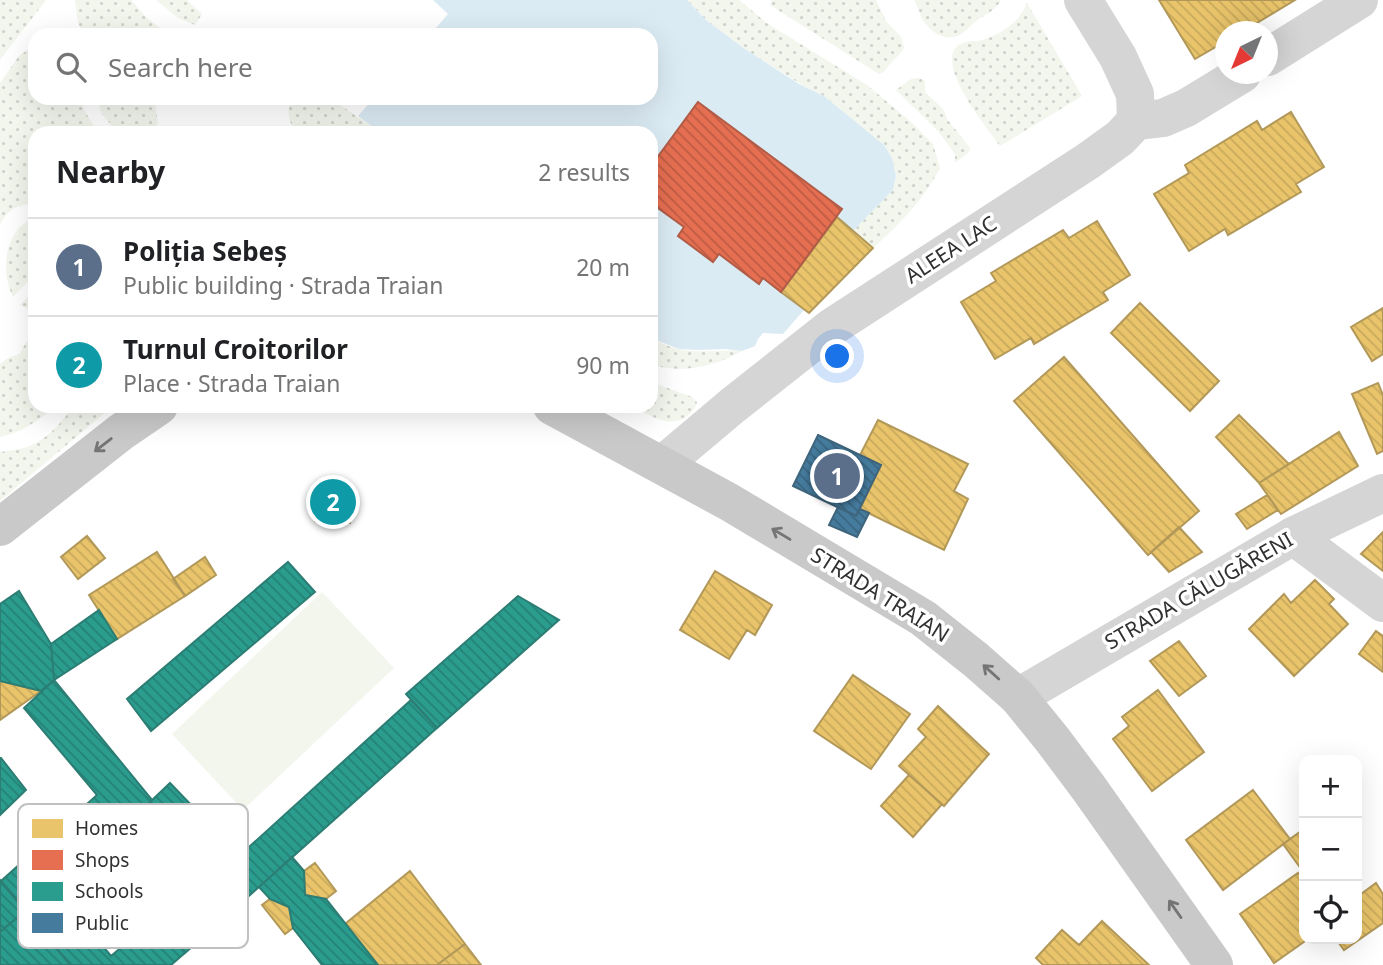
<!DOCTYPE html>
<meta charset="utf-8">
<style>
body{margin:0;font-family:"Noto Sans",sans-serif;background:#f6f6f6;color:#202124}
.controls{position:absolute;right:21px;bottom:21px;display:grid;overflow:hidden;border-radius:14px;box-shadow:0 7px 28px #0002}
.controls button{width:63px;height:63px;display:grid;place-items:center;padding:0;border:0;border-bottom:2px solid #e0e0e0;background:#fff;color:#202124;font:35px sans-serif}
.compass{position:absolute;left:1215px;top:21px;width:63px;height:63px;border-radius:50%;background:#fff;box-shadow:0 7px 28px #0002;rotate:223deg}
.you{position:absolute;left:838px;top:357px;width:24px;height:24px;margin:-18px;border:5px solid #fff;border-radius:50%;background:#1a73e8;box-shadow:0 0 0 10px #1a73e833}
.badge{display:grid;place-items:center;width:46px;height:46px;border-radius:50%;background:#b45309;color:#fff;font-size:23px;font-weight:700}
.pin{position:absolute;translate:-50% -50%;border:4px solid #fff;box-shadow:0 2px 7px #0006}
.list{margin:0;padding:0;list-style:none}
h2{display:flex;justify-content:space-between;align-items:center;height:91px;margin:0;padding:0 28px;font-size:30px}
h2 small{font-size:23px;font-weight:400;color:#757577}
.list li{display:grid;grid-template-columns:46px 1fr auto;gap:21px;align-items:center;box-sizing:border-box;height:98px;padding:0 28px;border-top:2px solid #e0e0e0}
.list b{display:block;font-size:26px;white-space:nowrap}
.list p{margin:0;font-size:23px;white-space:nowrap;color:#757577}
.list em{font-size:23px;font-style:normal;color:#757577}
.icon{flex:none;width:38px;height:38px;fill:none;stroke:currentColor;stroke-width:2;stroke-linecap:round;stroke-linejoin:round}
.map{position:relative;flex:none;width:1383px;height:965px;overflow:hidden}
.search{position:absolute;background:#fff;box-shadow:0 7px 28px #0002;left:28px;top:28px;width:630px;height:77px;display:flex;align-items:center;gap:18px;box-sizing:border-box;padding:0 24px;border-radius:21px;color:#757577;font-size:26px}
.panel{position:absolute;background:#fff;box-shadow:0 7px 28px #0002;left:28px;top:126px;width:630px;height:287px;border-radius:21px}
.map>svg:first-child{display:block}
.grass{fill:url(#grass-dots)}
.garden{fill:#f2f6ed}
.water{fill:#dbebf4}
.homes{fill:url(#homes-back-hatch);stroke:#b29859;stroke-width:2}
.shops{fill:url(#shops-back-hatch);stroke:#b05c47;stroke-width:2}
.schools{fill:url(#schools-back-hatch);stroke:#2c7d73;stroke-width:2}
.public{fill:url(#public-back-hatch);stroke:#3f657d;stroke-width:2}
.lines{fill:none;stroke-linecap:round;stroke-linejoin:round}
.minor{stroke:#d5d5d5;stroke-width:38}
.major{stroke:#c9c9c9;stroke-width:38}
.oneway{stroke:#757575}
.labels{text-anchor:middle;stroke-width:7;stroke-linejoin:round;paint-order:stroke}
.street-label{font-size:21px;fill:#313131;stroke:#fff}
.key{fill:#fff;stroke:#c1c1c1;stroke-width:2}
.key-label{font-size:19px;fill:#313131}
</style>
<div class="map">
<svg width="1383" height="965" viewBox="0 0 1383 965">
<defs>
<pattern id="grass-dots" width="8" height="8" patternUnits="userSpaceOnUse" patternTransform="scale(1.75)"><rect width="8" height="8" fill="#f2f6ed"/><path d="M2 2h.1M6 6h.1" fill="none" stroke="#d0d3cc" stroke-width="1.8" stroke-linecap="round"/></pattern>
<pattern id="homes-back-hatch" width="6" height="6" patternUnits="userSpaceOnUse" patternTransform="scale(1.75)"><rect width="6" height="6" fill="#e9c46a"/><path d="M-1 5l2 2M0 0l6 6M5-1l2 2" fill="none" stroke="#c8a95c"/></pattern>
<pattern id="shops-back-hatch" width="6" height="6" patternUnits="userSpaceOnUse" patternTransform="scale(1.75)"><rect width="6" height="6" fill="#e76f51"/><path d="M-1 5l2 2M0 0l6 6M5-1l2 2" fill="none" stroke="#bc5c44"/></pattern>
<pattern id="schools-back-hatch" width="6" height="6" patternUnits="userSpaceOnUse" patternTransform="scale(1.75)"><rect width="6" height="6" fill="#2a9d8f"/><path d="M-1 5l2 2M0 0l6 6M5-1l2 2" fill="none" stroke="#258175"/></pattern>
<pattern id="public-back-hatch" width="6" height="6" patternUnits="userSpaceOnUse" patternTransform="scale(1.75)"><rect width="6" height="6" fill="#457b9d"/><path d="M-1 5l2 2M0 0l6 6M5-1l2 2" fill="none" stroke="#3a6581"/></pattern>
</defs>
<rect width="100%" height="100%" fill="#fff"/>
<path class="grass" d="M0,0H46L0,60Z
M75,0H131L147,18L170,35H84L78,23Z
M156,0H187L202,14L195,25L178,18Z
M687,0H739L768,24L867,85L911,122L933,144L940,168C923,200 900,224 873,248L853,231L893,190L896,176L892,158L884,145L824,96L802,85L745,49L706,20Z
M772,0H876L886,21L901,37L904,48C898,57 890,63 884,72L879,74L770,5Z
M914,0H1001C996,10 986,14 976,21C971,25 966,31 960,35C945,42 930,32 923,20C919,13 918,6 914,0Z
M1027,3L1082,96L1000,146C989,130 924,53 966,42C971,40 971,42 977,41C991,39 1010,28 1019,17C1022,13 1025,8 1027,3Z
M35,45V98H80L84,110L98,133H35V203C16,206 9,208 0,225V83L19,56Z
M917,78L922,79L925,81V92L943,109L947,119L970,148L969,152L955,163V154L938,131L896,90L911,79Z
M98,98H154L158,124L150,133H118L101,113Z
M293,98H330L381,133H296C289,121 285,111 293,98Z
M35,217V274L13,297C0,270 4,230 35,217Z
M35,289V312L20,305Z
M34,334H35V406H56C39,420 21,433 0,437V364L8,358L20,354L25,344Z
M651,338C659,342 669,347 678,349C699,354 721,349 742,351C716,366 680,375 651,364Z
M651,382L692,397L697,402L696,406C678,434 654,418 632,406H651Z
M74,406H113L0,501V452C39,449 51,435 74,406Z"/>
<path class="garden" d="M322,592L394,668L243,810L172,734Z"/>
<path class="water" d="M433,0H687L706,20L745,49L799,84L824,96L884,145L892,158L896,176L893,190L853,231L837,217L842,208L698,102L651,166V133H381L358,116L374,98H651V35H430L448,14Z
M651,203L684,227L678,236L713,261L719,254L759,283L763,278L804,310L783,334L763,333L758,339L755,346L742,351L725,349L698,350L679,349L651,338Z"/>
<path class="homes" d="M1159,0H1295L1242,32H1226V41L1195,59Z
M1291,112L1324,167L1296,184L1301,192L1228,235L1225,229L1189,251L1154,194L1189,173L1185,165L1257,121L1262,130Z
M837,217L873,248L809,313L781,292Z
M1097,221L1130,275L1103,292L1108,300L1034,344L1031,338L995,359L961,302L996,281L991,273L1063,230L1069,238Z
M1140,303L1219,381L1190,411L1111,333Z
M1383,308V354L1372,361L1351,327Z
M1064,357L1199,511L1148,555L1014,401Z
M1378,383L1383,395V451L1377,454L1352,394Z
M1239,415L1289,464L1259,483L1216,437Z
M878,420L968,464L954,491L968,499L944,550L860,509L881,465L860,455Z
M1339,432L1358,466L1281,514L1259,483Z
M317,483L351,485L350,523L315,521Z
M1267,495L1278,510L1247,529L1236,514Z
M1179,527L1202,552L1169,572L1151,552Z
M1383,532V571L1361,554Z
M87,536L105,558L78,579L61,557Z
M157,552L185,596L117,639L89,595Z
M205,557L216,575L185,596L173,579Z
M715,571L772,605L755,635L747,630L729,659L680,630Z
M1315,580L1334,599L1329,604L1348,624L1294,676L1249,629L1284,594L1291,603Z
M1376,631L1383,636V672L1359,654Z
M1179,641L1206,676L1179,696L1150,661Z
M853,675L910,714L871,769L814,731Z
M0,681L41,691L0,720Z
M1158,690L1204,752L1152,791L1113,739L1129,726L1122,717Z
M938,706L989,754L944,806L899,766L926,737L918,729Z
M909,775L942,804L913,837L881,806Z
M1253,790L1290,839L1223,890L1186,840Z
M1304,829V873L1283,844Z
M315,863L336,891L326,899L305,895L304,871Z
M410,871L465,944L437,965H378L345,924Z
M1298,873L1304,882V939H1308L1274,963L1240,914Z
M1376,883L1383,894V923L1344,950L1336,939H1357V897Z
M270,899L289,907L293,928L285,934L262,905Z
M1102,921L1149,965H1043L1036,958L1062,930L1079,945Z
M465,944L481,965H437Z"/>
<path class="shops" d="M698,102L842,209L781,292L763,278L759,284L719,254L713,262L678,236L684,227L651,203V166Z"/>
<path class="schools" d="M288,562L315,592L151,731L127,699Z
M19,591L51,644L54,680L41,691L0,681V604Z
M518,596L559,620L437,728L406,694Z
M99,610L117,639L54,680L51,644Z
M54,680L152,800L30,915L1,881L97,795L24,708Z
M411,700L437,728L185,953L162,926Z
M0,758H1L26,790L0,815Z
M170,783L196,810L107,894L83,866Z
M292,857L304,871L305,895L326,899L378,965H322L293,928L289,907L270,899L259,887Z
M0,880L25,911L0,932Z
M57,891L111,956L156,918L185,953L171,965H70L30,915Z
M25,911L30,915L70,965H0V932Z"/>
<path class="public" d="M818,435L881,465L856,516L793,486Z
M838,507L856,516L860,509L869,513L857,537L829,525Z"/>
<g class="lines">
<path class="minor" d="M1268,57L1359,0
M1136,121L1163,118L1186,108L1242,74
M662,465L732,406L832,327L1088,161L1120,138L1136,121L1135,94L1118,57L1083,0
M1293,536L1383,603
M1018,697L1293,536L1383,493"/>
<path class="major" d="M552,406L729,502L923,618L976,660L1018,697L1052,739L1088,787L1214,965
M0,527L121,432L159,406"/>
</g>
<defs><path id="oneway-shaft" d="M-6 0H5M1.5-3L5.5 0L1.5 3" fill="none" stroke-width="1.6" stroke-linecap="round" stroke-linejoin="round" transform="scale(1.75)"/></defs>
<g class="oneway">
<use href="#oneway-shaft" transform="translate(103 445) rotate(142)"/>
<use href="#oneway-shaft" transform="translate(781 534) rotate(-149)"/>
<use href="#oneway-shaft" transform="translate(991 672) rotate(-138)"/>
<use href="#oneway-shaft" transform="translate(1175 909) rotate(-125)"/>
</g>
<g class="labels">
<g class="street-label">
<text transform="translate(951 250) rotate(-33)" y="7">ALEEA LAC</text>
<text transform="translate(1199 591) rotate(-30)" y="7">STRADA CĂLUGĂRENI</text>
<text transform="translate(880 595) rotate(32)" y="7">STRADA TRAIAN</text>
</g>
</g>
<rect x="18" y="804" width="230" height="144" rx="10" class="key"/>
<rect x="32" y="819" width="31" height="19" fill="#e9c46a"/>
<rect x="32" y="850" width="31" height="20" fill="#e76f51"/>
<rect x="32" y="882" width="31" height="19" fill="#2a9d8f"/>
<rect x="32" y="913" width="31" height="20" fill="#457b9d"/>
<g class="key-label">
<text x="75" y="835">Homes</text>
<text x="75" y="867">Shops</text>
<text x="75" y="898">Schools</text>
<text x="75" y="930">Public</text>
</g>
</svg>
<div class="controls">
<button>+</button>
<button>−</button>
<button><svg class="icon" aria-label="locate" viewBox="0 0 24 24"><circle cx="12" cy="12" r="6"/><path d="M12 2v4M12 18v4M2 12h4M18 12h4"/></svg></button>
</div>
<svg class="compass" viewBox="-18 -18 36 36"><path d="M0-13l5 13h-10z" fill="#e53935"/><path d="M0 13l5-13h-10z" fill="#757577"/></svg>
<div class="you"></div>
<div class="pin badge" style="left:837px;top:476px;background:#5c6f8a">1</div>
<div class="pin badge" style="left:333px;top:502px;background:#0f9aa8">2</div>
<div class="search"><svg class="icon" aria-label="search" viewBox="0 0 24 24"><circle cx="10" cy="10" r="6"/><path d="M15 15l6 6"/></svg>Search here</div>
<section class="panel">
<h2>Nearby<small>2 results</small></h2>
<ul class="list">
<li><span class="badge" style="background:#5c6f8a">1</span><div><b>Poliția Sebeș</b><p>Public building · Strada Traian</p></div><em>20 m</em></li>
<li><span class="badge" style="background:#0f9aa8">2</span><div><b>Turnul Croitorilor</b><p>Place · Strada Traian</p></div><em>90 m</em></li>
</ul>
</section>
</div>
